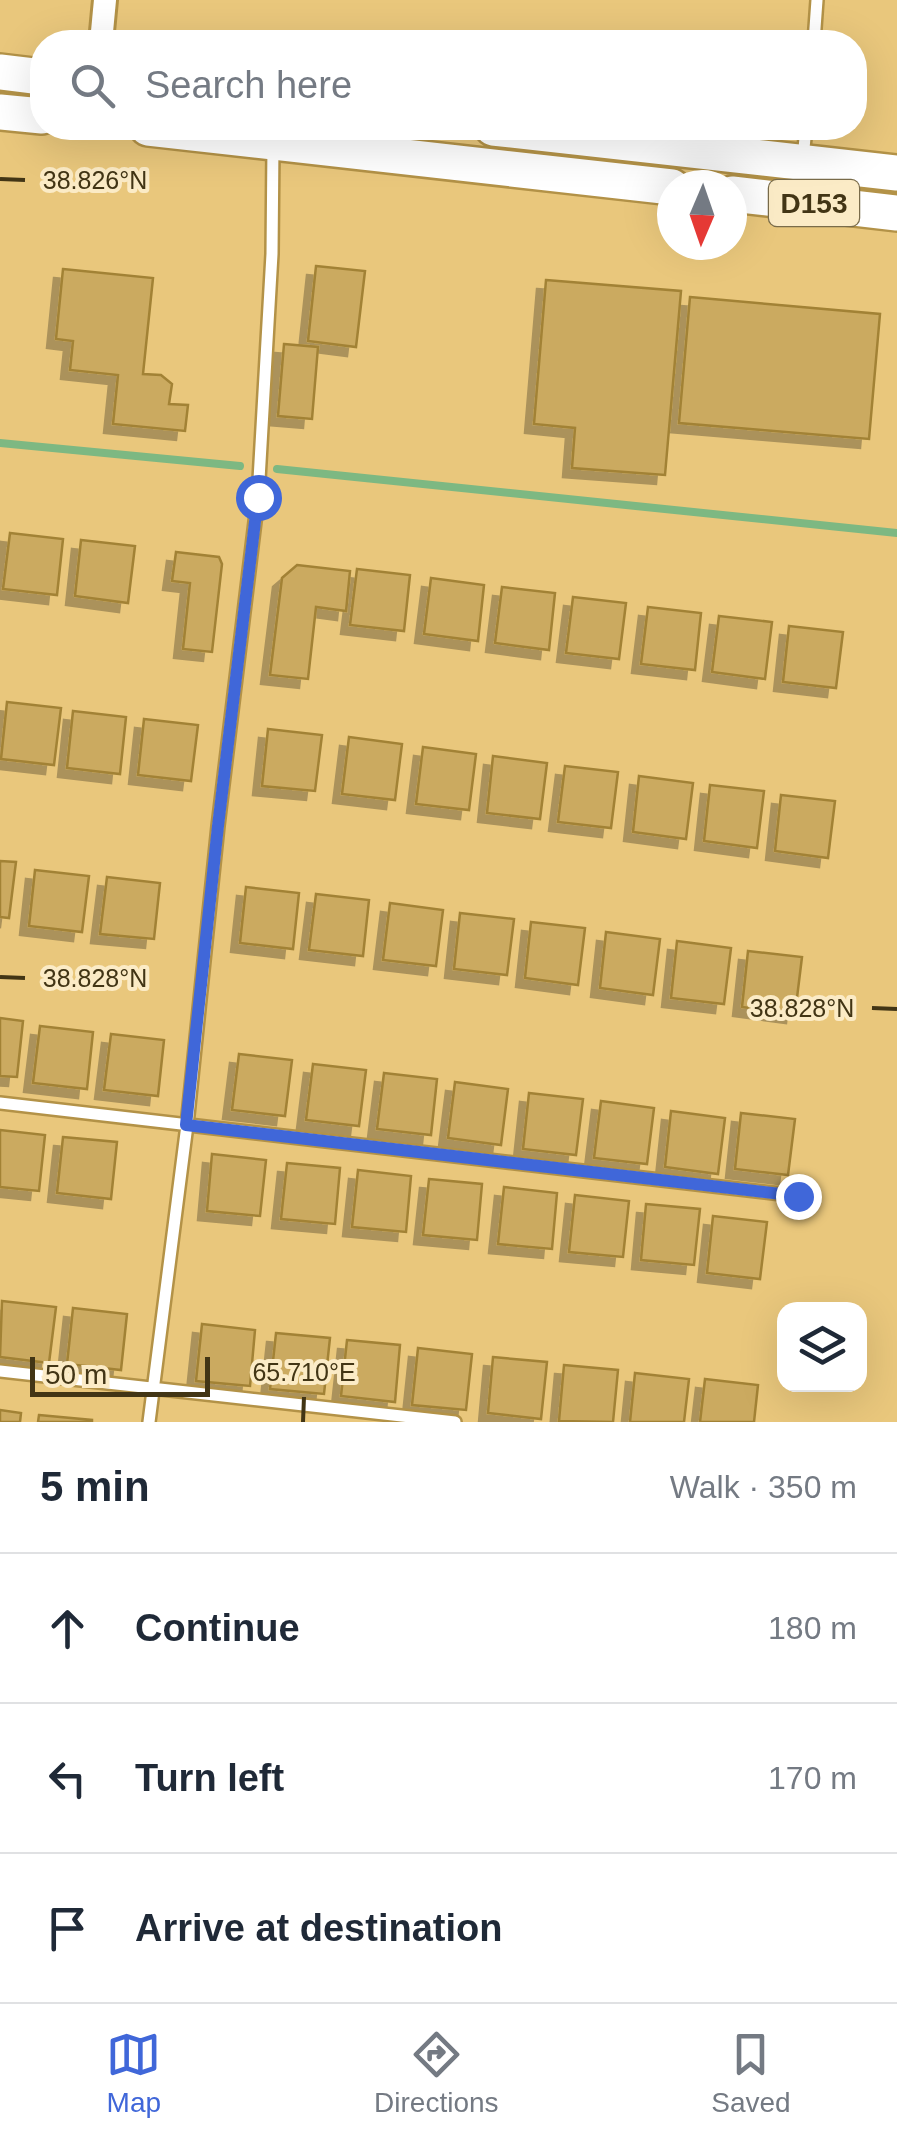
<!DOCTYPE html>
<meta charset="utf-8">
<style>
body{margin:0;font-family:Helvetica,sans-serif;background:#f6f6f7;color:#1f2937}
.controls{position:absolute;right:30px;bottom:30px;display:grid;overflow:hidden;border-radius:20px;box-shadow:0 10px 40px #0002}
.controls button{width:90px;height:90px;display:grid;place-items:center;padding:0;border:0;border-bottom:2px solid #e0e1e3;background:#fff;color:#1f2937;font:50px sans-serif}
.compass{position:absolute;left:657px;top:170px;width:90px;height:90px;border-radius:50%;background:#fff;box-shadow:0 10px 40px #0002;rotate:182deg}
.scale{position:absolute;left:30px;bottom:25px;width:180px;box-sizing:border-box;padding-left:10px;border:5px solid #423515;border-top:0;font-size:28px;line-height:35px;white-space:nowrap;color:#423515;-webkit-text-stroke:8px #fbebc6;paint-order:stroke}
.stop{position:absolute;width:30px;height:30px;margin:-22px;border:8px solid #4067d9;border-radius:50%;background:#fff}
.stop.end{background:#4067d9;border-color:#fff;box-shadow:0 2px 10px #0008}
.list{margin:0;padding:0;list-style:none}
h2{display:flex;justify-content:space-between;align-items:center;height:130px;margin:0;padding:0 40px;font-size:42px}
h2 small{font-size:32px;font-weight:400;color:#747a83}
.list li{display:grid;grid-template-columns:65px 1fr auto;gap:30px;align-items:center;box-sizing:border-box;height:150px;padding:0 40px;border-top:2px solid #e0e1e3}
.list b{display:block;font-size:38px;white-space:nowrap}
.list em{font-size:32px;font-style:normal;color:#747a83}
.icon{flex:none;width:55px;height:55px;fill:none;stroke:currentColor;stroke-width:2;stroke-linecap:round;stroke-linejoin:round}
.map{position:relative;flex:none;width:897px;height:1422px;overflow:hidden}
.search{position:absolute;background:#fff;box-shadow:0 10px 40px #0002;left:30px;right:30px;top:30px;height:110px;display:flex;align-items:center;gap:25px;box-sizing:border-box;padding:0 35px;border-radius:40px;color:#747a83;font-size:38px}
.sheet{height:580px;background:#fff}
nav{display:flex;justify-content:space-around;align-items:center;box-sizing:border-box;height:140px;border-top:2px solid #e0e1e3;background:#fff;font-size:28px;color:#747a83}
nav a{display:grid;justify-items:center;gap:5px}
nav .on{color:#4067d9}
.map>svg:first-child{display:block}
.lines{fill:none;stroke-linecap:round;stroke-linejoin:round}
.stream{stroke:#7db882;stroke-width:8}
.building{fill:#cbaa60;stroke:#a28236;stroke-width:2.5;filter:url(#shadow)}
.lane-casing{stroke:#b39247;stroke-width:16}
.street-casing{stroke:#b39247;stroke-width:28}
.primary-casing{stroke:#b39247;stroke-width:40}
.lane{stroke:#fff;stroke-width:11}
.street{stroke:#fff;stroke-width:22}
.primary{stroke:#fff;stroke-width:35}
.route{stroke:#4067d9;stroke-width:12}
.ticks{fill:none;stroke:#423515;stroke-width:4}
.labels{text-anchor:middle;stroke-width:8;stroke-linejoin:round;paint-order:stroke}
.shield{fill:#fbebc6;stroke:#7a6c4a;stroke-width:2.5}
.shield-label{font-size:28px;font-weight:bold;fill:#423515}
.ticks-label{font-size:25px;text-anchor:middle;fill:#423515;stroke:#fbebc6;stroke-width:8;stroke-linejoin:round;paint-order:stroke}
</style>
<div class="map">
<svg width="897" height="1422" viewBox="0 0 897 1422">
<defs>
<filter id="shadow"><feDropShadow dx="-9" dy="9" stdDeviation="0" flood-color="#0004"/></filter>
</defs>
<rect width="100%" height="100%" fill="#e9c77c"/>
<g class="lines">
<path class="stream" d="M0,443L240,466
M277,469L897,533"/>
</g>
<path class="building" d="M316,266L365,271L356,347L308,341Z
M63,269L153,278L143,374L161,375L172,384L169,404L188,405L185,431L113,424L118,375L70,370L73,341L56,339Z
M546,280L681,291L665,475L572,468L575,428L534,424Z
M690,297L880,314L869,439L679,423Z
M284,344L318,347L312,419L278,416Z
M10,533L63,539L57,595L3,589Z
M81,540L135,546L128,603L75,596Z
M176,552L219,557L222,564L212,652L183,649L190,583L172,581Z
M297,565L350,571L346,611L316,607L308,679L270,675L282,578Z
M357,569L410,575L404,631L350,625Z
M431,578L484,585L478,641L424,634Z
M502,587L555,593L549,650L495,643Z
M573,597L626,603L619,659L566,653Z
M648,607L701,613L695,670L641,664Z
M719,616L772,622L765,679L712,672Z
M789,626L843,632L836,688L783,682Z
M7,702L61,708L54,765L1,759Z
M73,711L126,717L120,774L67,768Z
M144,719L198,725L191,781L138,775Z
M268,729L322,735L315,791L262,786Z
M349,737L402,744L395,800L342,794Z
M423,747L476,754L469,810L416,804Z
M493,756L547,763L540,819L487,813Z
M565,766L618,772L611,828L558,822Z
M639,776L693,783L686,839L633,832Z
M710,785L764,791L757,848L704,841Z
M781,795L835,801L828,858L775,851Z
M0,861L16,862L9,918L0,917Z
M35,870L89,876L82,932L29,926Z
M107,877L160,883L154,939L100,934Z
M246,887L299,893L293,949L240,943Z
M316,894L369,900L363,956L309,950Z
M390,903L443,910L436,966L383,960Z
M460,913L514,919L507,975L454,969Z
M531,922L585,928L578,985L525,978Z
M606,932L660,939L653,995L600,988Z
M677,941L731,948L724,1004L671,998Z
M748,951L802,957L795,1014L742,1007Z
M0,1018L23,1021L17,1077L0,1076Z
M40,1026L93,1032L87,1089L33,1083Z
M111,1034L164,1040L158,1096L104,1090Z
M239,1054L292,1060L285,1116L232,1110Z
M313,1064L366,1070L359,1126L306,1120Z
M384,1073L437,1079L431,1135L377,1129Z
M455,1082L508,1089L501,1145L448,1138Z
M529,1093L583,1099L576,1155L523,1149Z
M601,1101L654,1108L647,1164L594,1158Z
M671,1111L725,1118L718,1174L665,1167Z
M741,1113L795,1119L788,1175L735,1169Z
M0,1130L45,1135L39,1191L0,1187Z
M63,1137L117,1142L111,1199L57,1193Z
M212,1154L266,1160L260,1216L207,1211Z
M287,1163L340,1168L335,1224L281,1219Z
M358,1170L411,1176L406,1232L352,1227Z
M429,1179L482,1184L477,1240L423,1235Z
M504,1187L557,1193L552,1249L498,1244Z
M575,1195L629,1201L623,1257L569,1252Z
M646,1204L700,1209L694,1265L641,1260Z
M713,1216L767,1222L760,1279L707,1273Z
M2,1301L56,1307L49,1363L0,1357Z
M73,1308L127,1314L121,1370L67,1364Z
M202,1324L255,1330L250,1386L196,1381Z
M276,1333L330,1338L324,1394L270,1389Z
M347,1340L400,1345L395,1402L341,1396Z
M418,1348L472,1354L466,1410L412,1405Z
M493,1357L547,1362L541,1419L488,1413Z
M564,1365L618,1370L613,1422L559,1421Z
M635,1373L689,1379L684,1422H630Z
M705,1379L758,1385L754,1422H700Z
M0,1410L21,1413L20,1422H0Z
M39,1415L92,1420V1422H38Z"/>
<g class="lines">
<g class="lane-casing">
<path id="lane" d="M814,42L817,0
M803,158L806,128
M0,1103L798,1196
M0,1371L455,1422
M149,1422L187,1125L218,826L258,497L272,254L273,145"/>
</g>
<g class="street-casing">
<path id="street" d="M101,42L105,0"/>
</g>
<g class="primary-casing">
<path id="primary" d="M0,72L42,77
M0,112L42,116
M148,128L672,187
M493,128L897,173
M732,194L897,213"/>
</g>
<use href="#lane" class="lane"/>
<use href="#street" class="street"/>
<use href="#primary" class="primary"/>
</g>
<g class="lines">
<path class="route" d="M258,497L218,826L186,1125L798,1196"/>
</g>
<path class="ticks" d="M0,179L25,180M0,977L25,978M872,1008L897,1009M303,1422L304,1397"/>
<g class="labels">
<rect class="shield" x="769" y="180" width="90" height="46" rx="8"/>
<g class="shield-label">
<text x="814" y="213">D153</text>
</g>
</g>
<g class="ticks-label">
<text x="95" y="189">38.826°N</text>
<text x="95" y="987">38.828°N</text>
<text x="802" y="1017">38.828°N</text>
<text x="304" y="1381">65.710°E</text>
</g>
</svg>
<div class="controls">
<button><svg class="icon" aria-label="layers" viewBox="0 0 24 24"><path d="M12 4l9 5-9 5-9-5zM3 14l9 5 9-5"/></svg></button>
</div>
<svg class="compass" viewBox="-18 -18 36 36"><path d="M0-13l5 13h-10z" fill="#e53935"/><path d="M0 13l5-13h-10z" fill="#747a83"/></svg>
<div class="scale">50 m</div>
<div class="stop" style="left:258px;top:497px"></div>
<div class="stop end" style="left:798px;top:1196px"></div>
<div class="search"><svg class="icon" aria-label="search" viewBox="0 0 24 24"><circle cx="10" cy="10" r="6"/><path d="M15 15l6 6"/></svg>Search here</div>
</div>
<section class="sheet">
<h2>5 min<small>Walk · 350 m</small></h2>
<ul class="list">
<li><svg class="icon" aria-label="ahead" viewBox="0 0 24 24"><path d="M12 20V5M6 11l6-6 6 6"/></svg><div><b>Continue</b></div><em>180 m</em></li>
<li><svg class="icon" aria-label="left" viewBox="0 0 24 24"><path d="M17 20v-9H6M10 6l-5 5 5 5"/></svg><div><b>Turn left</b></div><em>170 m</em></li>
<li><svg class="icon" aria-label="arrive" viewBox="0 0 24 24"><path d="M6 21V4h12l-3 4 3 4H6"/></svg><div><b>Arrive at destination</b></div></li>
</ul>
</section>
<nav>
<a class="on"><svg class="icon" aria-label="map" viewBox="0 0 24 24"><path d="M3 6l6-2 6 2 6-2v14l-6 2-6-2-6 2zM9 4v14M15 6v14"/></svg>Map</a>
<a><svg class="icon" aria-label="directions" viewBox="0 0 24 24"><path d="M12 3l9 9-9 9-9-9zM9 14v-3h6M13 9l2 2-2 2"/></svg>Directions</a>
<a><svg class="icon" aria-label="saved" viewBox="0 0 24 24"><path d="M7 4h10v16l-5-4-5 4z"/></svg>Saved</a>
</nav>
